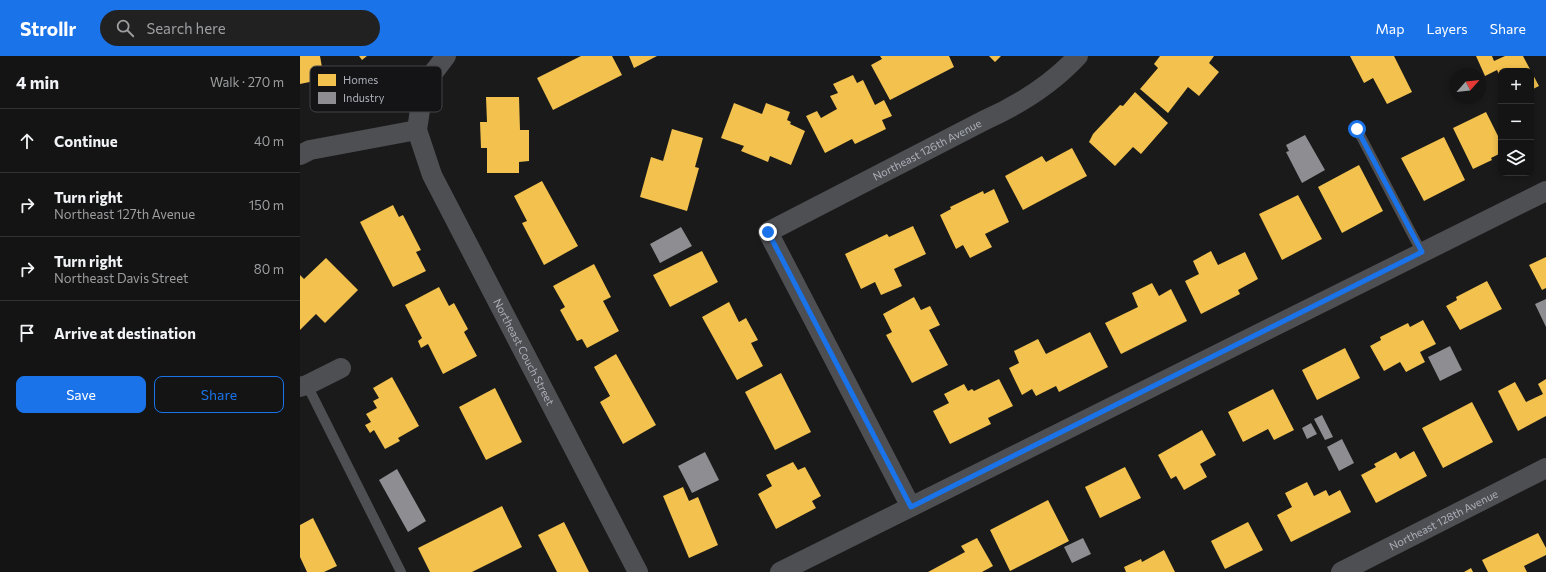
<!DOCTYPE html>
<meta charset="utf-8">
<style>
body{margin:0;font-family:Commissioner,sans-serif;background:#212122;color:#f1f3f6}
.controls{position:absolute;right:12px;top:12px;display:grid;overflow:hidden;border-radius:8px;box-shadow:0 2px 6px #0003}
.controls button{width:36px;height:36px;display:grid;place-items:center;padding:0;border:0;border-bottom:1px solid #333334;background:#141414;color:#f1f3f6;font:20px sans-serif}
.compass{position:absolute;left:1150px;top:12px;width:36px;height:36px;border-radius:50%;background:#141414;box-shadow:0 2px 6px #0003;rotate:63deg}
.stop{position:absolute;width:12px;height:12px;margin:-9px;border:3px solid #1a73e8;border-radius:50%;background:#fff}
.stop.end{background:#1a73e8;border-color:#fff;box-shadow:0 1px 4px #0008}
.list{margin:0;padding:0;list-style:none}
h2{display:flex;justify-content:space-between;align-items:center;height:52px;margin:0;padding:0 16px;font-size:17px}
h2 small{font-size:13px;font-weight:400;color:#9d9ea0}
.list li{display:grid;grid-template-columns:26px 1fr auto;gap:12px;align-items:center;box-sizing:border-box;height:64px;padding:0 16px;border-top:1px solid #333334}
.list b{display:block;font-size:15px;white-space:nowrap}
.list p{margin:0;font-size:13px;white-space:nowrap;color:#9d9ea0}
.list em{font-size:13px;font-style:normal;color:#9d9ea0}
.actions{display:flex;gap:8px;padding:12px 16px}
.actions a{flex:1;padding:9px 0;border:1px solid #1a73e8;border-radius:8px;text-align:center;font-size:14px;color:#1a73e8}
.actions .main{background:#1a73e8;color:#fff}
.icon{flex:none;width:22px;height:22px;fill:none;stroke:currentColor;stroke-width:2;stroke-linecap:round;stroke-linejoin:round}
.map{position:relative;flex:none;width:1246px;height:516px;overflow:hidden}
header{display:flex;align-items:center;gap:24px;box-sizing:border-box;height:56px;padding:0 20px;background:#1a73e8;color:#fff}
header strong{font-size:19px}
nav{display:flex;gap:22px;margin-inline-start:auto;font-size:14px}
.search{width:280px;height:36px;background:#212122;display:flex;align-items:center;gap:10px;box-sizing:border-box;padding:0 14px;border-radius:22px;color:#9d9ea0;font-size:15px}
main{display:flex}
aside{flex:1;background:#141414}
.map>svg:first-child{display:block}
.homes{fill:#f2c14e}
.industry{fill:#8d8d92}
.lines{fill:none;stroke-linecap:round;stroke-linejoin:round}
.service{stroke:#4e4f53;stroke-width:10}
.minor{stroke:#4e4f53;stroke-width:20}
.route{stroke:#1a73e8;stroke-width:5}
.labels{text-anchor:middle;stroke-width:4;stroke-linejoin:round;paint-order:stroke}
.street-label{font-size:11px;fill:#acb0ba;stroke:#141416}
.key{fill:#141416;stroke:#424347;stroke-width:1}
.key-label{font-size:11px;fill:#acb0ba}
</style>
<header>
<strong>Strollr</strong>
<div class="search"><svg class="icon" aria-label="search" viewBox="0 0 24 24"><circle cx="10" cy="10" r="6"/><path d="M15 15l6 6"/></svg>Search here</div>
<nav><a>Map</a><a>Layers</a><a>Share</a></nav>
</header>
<main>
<aside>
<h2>4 min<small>Walk · 270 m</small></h2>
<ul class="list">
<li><svg class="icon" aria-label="ahead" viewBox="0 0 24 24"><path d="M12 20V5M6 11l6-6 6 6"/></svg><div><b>Continue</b></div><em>40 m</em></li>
<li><svg class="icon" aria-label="right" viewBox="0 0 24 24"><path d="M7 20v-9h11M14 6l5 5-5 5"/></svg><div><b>Turn right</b><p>Northeast 127th Avenue</p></div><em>150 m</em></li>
<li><svg class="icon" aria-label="right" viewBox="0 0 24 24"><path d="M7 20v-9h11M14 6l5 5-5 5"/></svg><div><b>Turn right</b><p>Northeast Davis Street</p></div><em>80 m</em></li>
<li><svg class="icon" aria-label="arrive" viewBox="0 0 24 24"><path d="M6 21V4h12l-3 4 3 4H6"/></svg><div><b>Arrive at destination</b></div></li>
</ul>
<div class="actions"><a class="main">Save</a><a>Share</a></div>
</aside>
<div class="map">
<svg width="1246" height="516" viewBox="0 0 1246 516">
<rect width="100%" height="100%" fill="#1a1a1a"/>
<path class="homes" d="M0,0H20L24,23L0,28Z
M59,0H67L62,4Z
M281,0H312L322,19L253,54L237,22Z
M329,0H357L334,12Z
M580,0H649L654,11L590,44L571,9L582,3Z
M689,0H701L695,6Z
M860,0H914L909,7L919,16L899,40L888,31L868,57L840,33L858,12L854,8Z
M1050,0H1094L1112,36L1087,48L1073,22L1064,27Z
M1176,0H1192L1194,5L1205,0H1223L1231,15H1201V23L1197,14L1185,20Z
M1231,15L1239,30L1231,34Z
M553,19L557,27L563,24L575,49L584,44L592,60L582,64L586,73L555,88L552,83L525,97L506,60L517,55L521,62L537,53L530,40L538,37L533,28Z
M835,36L868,67L841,98L833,91L815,110L789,86L793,78L820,49L823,50Z
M186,41H219L220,74H229V105L219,106V117H187V92H181L180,66H187Z
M434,47L462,58L466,47L490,56L487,64L491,66L490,68L505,75L491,109L470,100L468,106L441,95L444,90L421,82Z
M1186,56L1201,86V97L1191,102L1192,104L1173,113L1153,72Z
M372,73L403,82L395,111L399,112L387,155L340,141L351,101L363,105Z
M1144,81L1165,124L1124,145L1101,102Z
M772,92L787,120L723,154L705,120L742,100L746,106Z
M1059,109L1083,155L1042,177L1018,131Z
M242,125L278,190L244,209L222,167L227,165L214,140Z
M694,133L709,166L685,178L692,191L670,202L663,189L656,193L640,159L651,153L650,151L683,135L684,138Z
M998,139L1022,183L982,204L959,158Z
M93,149L99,161L103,159L121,194L116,196L126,215L93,231L60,166Z
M613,170L626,198L594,213L602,230L581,239L575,226L561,233L545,198L587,178L589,181Z
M402,195L418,226L370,251L353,219Z
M911,195L918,209L945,196L958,223L938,234L940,238L901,258L885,225L899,218L893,205Z
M1246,201V232L1242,234L1229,209Z
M26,202L58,234L25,267L16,258L0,274V219L4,223Z
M294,208L311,241L303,245L319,275L287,292L282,283L277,285L260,254L265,251L253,230Z
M1187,225L1202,253L1160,274L1146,250L1157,244L1156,241Z
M852,227L859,240L871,233L887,265L821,298L805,267L838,251L832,237Z
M139,231L149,250L154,247L168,273L164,276L177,300L143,318L128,288L121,292L118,285L122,282L105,249Z
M614,241L621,254L630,250L640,269L629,274L648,309L612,327L586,279L592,276L583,258Z
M429,246L439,266L446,262L458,284L451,287L463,310L437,324L402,261Z
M1123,264L1136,288L1120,296L1125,306L1106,316L1100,306L1084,315L1070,290L1081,284L1080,281L1108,267L1110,271Z
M790,276L808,311L759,336L756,330L736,340L732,333L722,339L709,312L719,307L714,295L738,283L746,298Z
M1045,292L1060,322L1017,344L1002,314Z
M316,298L356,369L323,388L300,346L310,340L294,311Z
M481,317L511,376L475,394L445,336Z
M92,321L119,370L98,382L100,385L85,393L74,374L70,377L65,369L71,366L66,358L77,352L73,345L79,342L73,332Z
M699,323L713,350L688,362L691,368L650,388L633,355L649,347L644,338L664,328L668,335L672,333L674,335Z
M1246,323V360L1218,375L1198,335L1215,326L1226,346L1243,338L1238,328Z
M195,332L222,386L186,404L159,351Z
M973,333L994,374L974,384L968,373L943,386L928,356Z
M1172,346L1193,386L1143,412L1122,372Z
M902,374L916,399L900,408L907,421L884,434L876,420L871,423L858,399Z
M1114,395L1127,420L1076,447L1061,419L1076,411L1074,408L1096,396L1100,403Z
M493,406L498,414L505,411L521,440L512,445L516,452L476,473L458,438L472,430L466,419Z
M825,411L841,442L800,462L785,431Z
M1007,426L1014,440L1026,434L1029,440L1040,434L1051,456L991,486L977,459L992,451L985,437Z
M383,431L389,445L398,441L418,489L389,502L363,440Z
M748,444L769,485L710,515L690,474Z
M202,450L222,491L172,516H130L118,492Z
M13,462L37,510L24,516H7L0,501V469Z
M264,466L289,516H257L238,479Z
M948,466L963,494L925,513L911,485Z
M1238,477L1246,492V499L1224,510L1227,516H1188L1182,504Z
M677,482L693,510L682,516H628L665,496L661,490Z
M864,494L875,516H826L824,511L841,503L842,506Z
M1171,512L1173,516H1164Z"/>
<path class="industry" d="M1005,79L1025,114L1002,127L986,96L989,95L986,89Z
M381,171L392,190L360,207L350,188Z
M1246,243V271L1235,248Z
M1150,290L1162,314L1140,325L1128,301Z
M1022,359L1033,381L1025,384L1014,363Z
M1011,367L1017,378L1007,383L1002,372Z
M1042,383L1054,407L1039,415L1027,391Z
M405,396L419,424L392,437L378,410Z
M97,413L126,465L108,476L79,424Z
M783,482L791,498L772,507L764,491Z"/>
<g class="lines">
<path class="service" d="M1057,73L1122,197
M7,329L101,516"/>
<g class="minor">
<path id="s1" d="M146,0L130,21L121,47L117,74L132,119L338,516"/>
<path d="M0,99L10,94L117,74"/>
<path d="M0,331L7,329L41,312"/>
<path id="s2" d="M611,451L468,176L685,64C721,48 751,29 778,0"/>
<path d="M480,516L1246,135"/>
<path id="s3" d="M1041,516L1246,412"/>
</g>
</g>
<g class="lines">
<path class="route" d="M468,176L611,451L1122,196L1057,73"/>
</g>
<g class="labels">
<g class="street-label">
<text dy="4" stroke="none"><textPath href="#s2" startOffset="489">Northeast 126th Avenue</textPath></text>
<text dy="4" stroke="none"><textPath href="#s1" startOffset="328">Northeast Couch Street</textPath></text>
<text dy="4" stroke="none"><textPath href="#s3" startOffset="115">Northeast 128th Avenue</textPath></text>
</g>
</g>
<rect x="10" y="10" width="132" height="46" rx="6" class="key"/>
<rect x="18" y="18" width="18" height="12" fill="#f2c14e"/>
<rect x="18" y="36" width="18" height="12" fill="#8d8d92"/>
<g class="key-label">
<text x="43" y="28">Homes</text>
<text x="43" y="46">Industry</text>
</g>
</svg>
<div class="controls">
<button>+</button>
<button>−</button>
<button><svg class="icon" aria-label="layers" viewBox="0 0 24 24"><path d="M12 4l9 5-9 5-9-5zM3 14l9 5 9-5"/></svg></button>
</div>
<svg class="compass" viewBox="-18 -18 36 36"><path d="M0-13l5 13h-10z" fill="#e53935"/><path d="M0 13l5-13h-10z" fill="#9d9ea0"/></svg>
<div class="stop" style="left:1057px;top:73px"></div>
<div class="stop end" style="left:468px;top:176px"></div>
</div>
</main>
